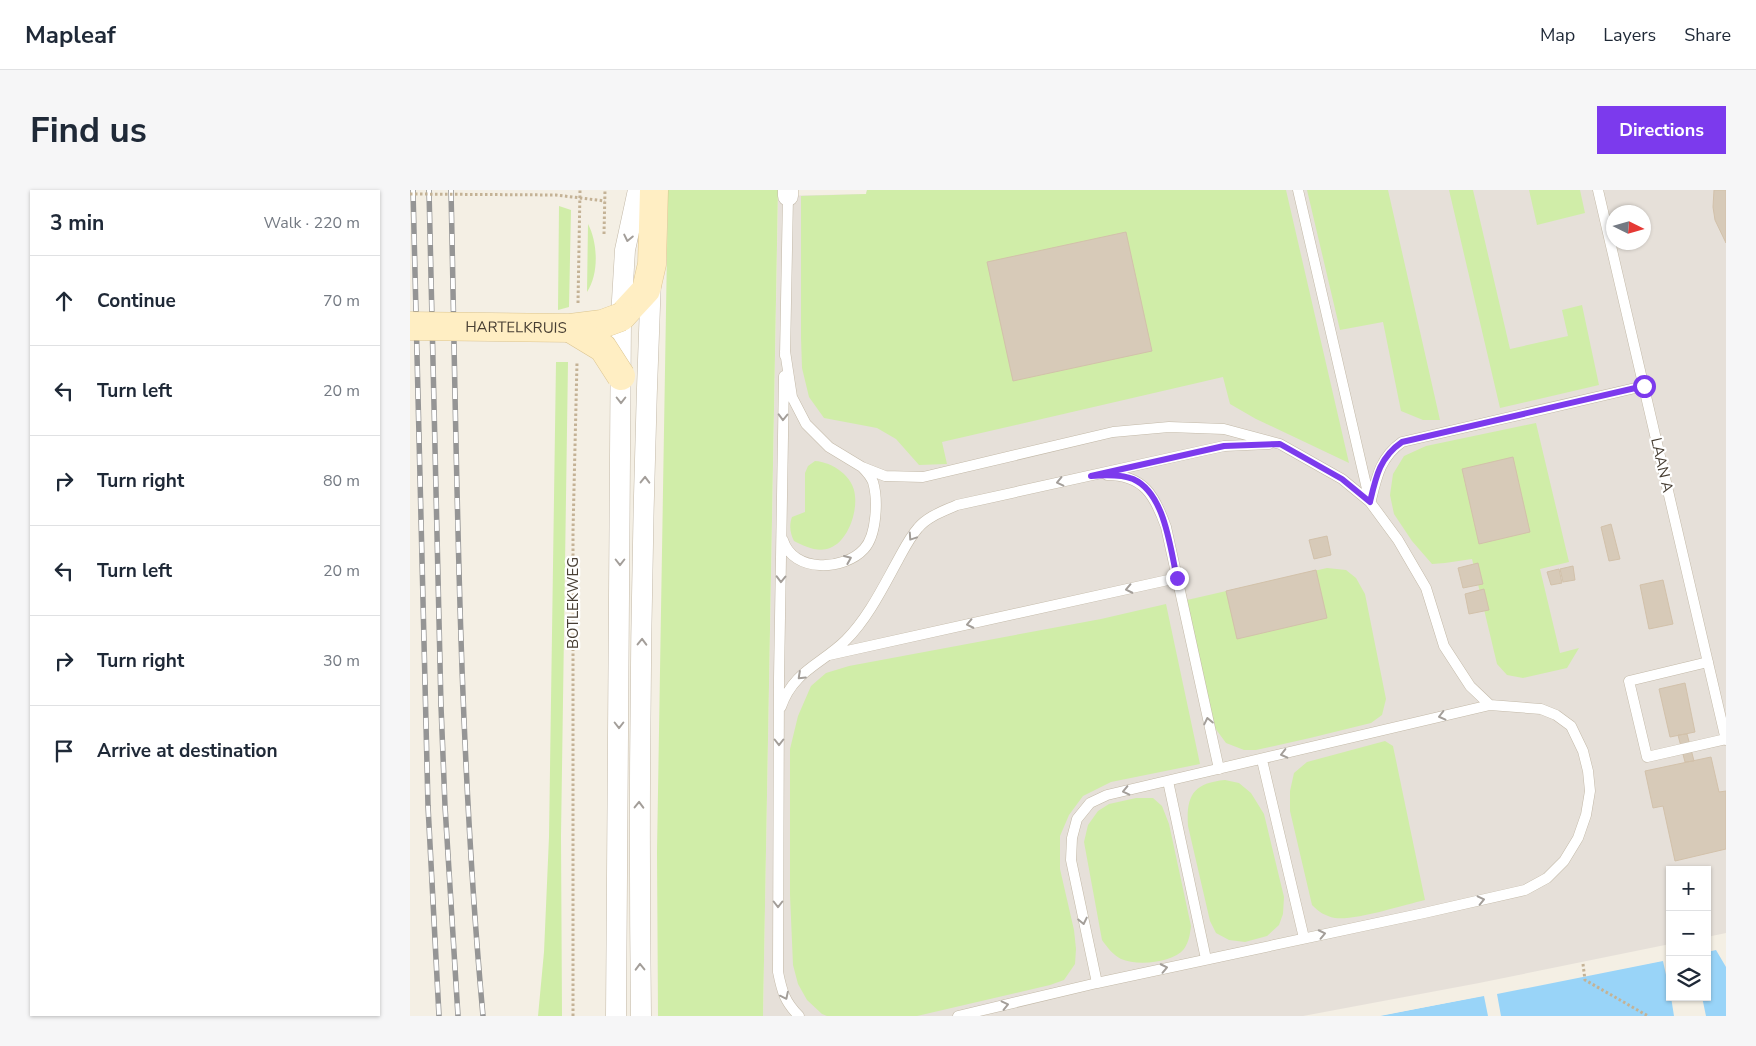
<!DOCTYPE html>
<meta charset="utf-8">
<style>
body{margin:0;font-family:"Nunito Sans",sans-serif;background:#f6f6f7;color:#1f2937}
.controls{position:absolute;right:15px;bottom:15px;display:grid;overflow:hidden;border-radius:0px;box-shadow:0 1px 4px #0004}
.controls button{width:45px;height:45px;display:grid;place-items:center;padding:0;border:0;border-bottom:1px solid #e0e1e3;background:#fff;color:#1f2937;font:25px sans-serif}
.compass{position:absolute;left:1196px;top:15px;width:45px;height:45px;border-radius:50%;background:#fff;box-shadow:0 1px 4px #0004;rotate:95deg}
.stop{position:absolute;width:15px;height:15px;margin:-11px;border:4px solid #7c3aed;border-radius:50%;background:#fff}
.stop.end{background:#7c3aed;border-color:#fff;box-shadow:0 1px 5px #0008}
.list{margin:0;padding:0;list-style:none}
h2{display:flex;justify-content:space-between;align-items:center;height:65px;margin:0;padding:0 20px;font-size:21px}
h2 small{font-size:16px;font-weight:400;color:#747a83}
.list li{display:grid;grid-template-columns:32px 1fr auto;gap:15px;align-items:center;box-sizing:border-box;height:90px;padding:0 20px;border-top:1px solid #e0e1e3}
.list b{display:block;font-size:19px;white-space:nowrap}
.list em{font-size:16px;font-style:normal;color:#747a83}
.icon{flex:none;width:28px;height:28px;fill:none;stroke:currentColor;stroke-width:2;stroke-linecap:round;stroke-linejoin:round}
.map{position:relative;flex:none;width:1316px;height:826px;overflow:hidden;border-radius:0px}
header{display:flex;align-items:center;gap:30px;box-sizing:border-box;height:70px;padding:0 25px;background:#fff;border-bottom:1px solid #e0e1e3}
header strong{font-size:24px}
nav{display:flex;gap:28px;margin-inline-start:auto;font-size:18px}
.intro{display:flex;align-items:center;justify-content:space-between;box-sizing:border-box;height:120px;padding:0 30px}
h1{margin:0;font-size:35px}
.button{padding:12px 22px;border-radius:0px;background:#7c3aed;color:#fff;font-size:18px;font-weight:700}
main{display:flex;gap:30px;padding:0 30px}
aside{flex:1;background:#fff;border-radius:0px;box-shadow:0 1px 4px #0004}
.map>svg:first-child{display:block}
.industrial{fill:#e6e0d9;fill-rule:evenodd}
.green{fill:#d0eda8}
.water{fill:#99d4f8}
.pier{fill:#f4efe4}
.building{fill:#d7cab8;stroke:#d2c1aa}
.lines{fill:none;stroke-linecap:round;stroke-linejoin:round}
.service-casing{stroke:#c3b9a8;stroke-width:11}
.minor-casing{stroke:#c3b9a8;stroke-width:21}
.secondary-casing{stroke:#dcc590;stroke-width:29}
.path{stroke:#c4b295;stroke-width:3;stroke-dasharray:2.5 2.5;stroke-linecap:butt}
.service{stroke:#fff;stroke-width:10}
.minor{stroke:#fff;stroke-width:20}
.secondary{stroke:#ffeec3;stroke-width:28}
.rail-casing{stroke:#959595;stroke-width:5.5}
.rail{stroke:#fff;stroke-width:4;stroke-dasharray:11;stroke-linecap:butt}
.secondary-bridge-casing{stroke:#dcc590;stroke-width:29;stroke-linecap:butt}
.path-bridge{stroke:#c4b295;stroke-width:3;stroke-dasharray:2.5 2.5;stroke-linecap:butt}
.secondary-bridge{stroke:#ffeec3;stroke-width:28}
.oneway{stroke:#a39e99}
.route{stroke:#7c3aed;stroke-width:6}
.labels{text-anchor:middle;stroke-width:4.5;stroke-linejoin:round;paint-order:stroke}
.street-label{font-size:15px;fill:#473e33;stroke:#fff}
</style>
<header>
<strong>Mapleaf</strong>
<nav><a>Map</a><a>Layers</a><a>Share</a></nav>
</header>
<div class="intro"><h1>Find us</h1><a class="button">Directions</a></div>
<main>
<aside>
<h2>3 min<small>Walk · 220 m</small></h2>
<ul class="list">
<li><svg class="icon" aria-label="ahead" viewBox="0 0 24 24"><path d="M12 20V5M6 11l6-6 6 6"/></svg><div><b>Continue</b></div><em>70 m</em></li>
<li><svg class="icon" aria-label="left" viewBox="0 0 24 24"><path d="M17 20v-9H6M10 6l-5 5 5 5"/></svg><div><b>Turn left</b></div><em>20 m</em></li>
<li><svg class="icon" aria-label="right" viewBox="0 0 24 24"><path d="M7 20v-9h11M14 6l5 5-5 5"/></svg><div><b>Turn right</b></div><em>80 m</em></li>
<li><svg class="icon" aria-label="left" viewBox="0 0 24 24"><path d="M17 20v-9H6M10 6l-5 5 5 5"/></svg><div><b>Turn left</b></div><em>20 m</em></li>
<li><svg class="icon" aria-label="right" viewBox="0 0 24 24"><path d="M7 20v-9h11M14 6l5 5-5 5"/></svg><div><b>Turn right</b></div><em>30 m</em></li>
<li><svg class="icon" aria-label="arrive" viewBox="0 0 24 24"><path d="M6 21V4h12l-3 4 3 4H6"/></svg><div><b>Arrive at destination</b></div></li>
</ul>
</aside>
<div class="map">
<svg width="1316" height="826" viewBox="0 0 1316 826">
<rect width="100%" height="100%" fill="#f4efe4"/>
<path class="industrial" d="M457,0H1316V743L1297,747V680H1260V754L1069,793L893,826H353L368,6L456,4ZM1204,22H1234V52H1204Z"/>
<path class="green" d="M258,0H368L353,826H248L247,662Z
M457,0H876L939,273L846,229L820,214L813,187L532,252L537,274L509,275L486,249L467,238L414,228L399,207L392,178L391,148V6L456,4Z
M897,0H978L1030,230H1013L991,221L973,132L930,140Z
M1039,0H1063L1100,159L1158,146L1152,120L1172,115L1189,195L1090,218Z
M1119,0H1170L1175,23L1127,35Z
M149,16L161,20L159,117L148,120Z
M178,34C188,53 189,84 177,102Z
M146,172H158L151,646L152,826H128L134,762L139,647Z
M1126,233L1159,372L1130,379L1150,463L1169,458L1157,478L1113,488L1097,485L1087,474L1062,369L1035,373L1022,374L1002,351L984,324L980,305L983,284L994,266L1016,256Z
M405,271C422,272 444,286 445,306C447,323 438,351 420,358C408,363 394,356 384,351C380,343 379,335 382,327L395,322V283L398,276Z
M917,378L936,380L946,388L955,404L976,509L972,525L961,533L900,548L846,560H834L816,553L805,538L794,493L777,410Z
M756,414L790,574L701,592L673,606L659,625L650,646V679L664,740L666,759L665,774L654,790L640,795L507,826H417L412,824L397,810L388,794L383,775L380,705V559L388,526L401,496L416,483L439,476L691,429Z
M975,551L983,556L1015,710C994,715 943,731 925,728C915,726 909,722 902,715L880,621V601L884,583L897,572Z
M815,590L829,593L841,603L854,624L874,707L873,724L869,735L857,746L835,752L819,750L806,743L800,731L778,636C776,606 783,593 815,590Z
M726,608H743L752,616L759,634L781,736C780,744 779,752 774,759C763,773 727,776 711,769C703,765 697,757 692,750L674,652L678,635L688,621L699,614Z"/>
<path class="water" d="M1306,760L1316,777V826H970L1260,769V807H1297V762Z"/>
<path class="pier" d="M1260,767V803L1253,771L1087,804L1091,826H1078L1074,806L968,826L970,824Z
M1261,807H1292L1296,826H1264Z"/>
<path class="building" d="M1304,0H1316V53L1305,30L1303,17Z
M716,42L742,161L603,191L577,72Z
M1103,267L1120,342L1069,354L1052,279Z
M1201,334L1210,369L1199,371L1191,337Z
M917,346L921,365L904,369L899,350Z
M1068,373L1073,394L1053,398L1048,378Z
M1163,376L1165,390L1153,392L1150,379Z
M1149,379L1152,393L1141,395L1137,382Z
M906,380L917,428L827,449L816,401Z
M1253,390L1263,434L1239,439L1230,395Z
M1074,399L1079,420L1059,424L1055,404Z
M1275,493L1285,542L1260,547L1249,499Z
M1277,544L1284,571L1275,572L1268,545Z
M1301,567L1309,602L1316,601V659L1265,671L1253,616L1243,618L1235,581Z"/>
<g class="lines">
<g class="service-casing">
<path id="service" d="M888,0L960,312
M1188,0L1316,550
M375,161L382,207L396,234L419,257L452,277L475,286L513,287L703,242L759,237L814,239L870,254L932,289L960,312L988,350L1016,398L1034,456L1060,496L1080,515L1131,519L1146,525L1161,536L1173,561L1178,581L1180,601L1176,625L1168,648L1154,671L1137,688L1115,700L1014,723L687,793L548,826
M375,166L378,6
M374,186L369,488L368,782C372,802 375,812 389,826
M697,285C734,285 745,306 756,337L809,579
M961,310C967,285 971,267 992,252L1234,196
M373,350C383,383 434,381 454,359C467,345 468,309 463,292C461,287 456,281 452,277
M419,465L767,388
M1298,472L1219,491L1237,567L1316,549
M371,517C383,481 412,474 436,450C458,428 473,397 488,370C494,359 500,347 508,338C518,326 534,321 547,315L814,256L859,254
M852,570L894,748
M758,591L796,769
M687,793L661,670L662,648L667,629L680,613L697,605L1080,515"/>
</g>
<g class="minor-casing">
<path id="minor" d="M378,6V0
M206,826L211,127L215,60L228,0
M231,826C228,580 231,334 241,88"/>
</g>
<g class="secondary-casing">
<path id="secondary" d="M211,127L236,100L242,74L244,0"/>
</g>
<path class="path" d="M194,44L195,0
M168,113L170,0
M1173,774L1175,790L1238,826
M163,826V341L167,172"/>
<use href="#service" class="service"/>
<use href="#minor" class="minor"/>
<use href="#secondary" class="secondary"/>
<g class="rail-casing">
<path id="rail" d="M3,0L18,616L29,826
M19,0L31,516L35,616L48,826
M41,0C47,275 48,552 73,826"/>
</g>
<use href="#rail" class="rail"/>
<g class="secondary-bridge-casing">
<g id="secondary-bridge">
<path id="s1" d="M0,136L160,138L192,134L211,127"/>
<path d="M160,138L193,158L211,186"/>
</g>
</g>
<path class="path-bridge" d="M0,4L146,5L195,11"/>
<use href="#secondary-bridge" class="secondary-bridge"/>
</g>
<defs><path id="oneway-chevron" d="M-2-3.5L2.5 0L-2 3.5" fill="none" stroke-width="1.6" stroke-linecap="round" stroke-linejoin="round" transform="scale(1.25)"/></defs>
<g class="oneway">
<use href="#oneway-chevron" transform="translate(218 48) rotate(102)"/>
<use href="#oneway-chevron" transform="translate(211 210) rotate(90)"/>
<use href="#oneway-chevron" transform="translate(373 227) rotate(91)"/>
<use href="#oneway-chevron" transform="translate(235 290) rotate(-89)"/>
<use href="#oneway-chevron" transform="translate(650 292) rotate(167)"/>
<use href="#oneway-chevron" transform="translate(502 347) rotate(124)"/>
<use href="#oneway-chevron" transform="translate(438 369) rotate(-23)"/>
<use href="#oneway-chevron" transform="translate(210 372) rotate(90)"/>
<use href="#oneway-chevron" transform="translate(371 389) rotate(91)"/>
<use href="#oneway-chevron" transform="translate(719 399) rotate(168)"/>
<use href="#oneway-chevron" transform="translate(560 434) rotate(168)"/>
<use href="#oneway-chevron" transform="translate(232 452) rotate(-89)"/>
<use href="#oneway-chevron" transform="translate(391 486) rotate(137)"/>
<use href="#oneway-chevron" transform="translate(1032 526) rotate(166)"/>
<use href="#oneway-chevron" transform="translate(798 531) rotate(-102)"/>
<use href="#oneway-chevron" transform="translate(209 535) rotate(90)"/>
<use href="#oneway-chevron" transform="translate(369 552) rotate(90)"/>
<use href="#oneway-chevron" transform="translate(874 564) rotate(166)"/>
<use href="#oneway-chevron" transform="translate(716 601) rotate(167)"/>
<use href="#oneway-chevron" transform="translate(229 615) rotate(-89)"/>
<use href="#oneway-chevron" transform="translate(1071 710) rotate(-13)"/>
<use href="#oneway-chevron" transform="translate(368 714) rotate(90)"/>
<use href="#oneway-chevron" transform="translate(673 731) rotate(78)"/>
<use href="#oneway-chevron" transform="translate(912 744) rotate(-12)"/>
<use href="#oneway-chevron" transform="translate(230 777) rotate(-91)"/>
<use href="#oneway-chevron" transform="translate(754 778) rotate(-12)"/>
<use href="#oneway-chevron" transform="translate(375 806) rotate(64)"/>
<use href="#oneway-chevron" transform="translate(595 815) rotate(-13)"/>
</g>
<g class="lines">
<path class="route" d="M767,388C760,358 755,303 723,289C710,284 694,285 681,286L814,256L870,254L932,289L960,312C966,286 970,267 992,252L1234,196"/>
</g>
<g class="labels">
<g class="street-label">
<text dy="5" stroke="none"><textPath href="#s1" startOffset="106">HARTELKRUIS</textPath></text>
<text transform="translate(1252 275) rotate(77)" y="5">LAAN A</text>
<text transform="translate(163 413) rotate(-90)" y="5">BOTLEKWEG</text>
</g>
</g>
</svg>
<div class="controls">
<button>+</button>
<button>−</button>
<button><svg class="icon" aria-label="layers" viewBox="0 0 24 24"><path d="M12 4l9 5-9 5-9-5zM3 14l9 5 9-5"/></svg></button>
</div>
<svg class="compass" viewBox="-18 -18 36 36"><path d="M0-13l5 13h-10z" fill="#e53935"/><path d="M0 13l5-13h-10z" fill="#747a83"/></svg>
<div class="stop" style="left:1234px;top:196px"></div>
<div class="stop end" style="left:767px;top:388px"></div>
</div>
</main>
